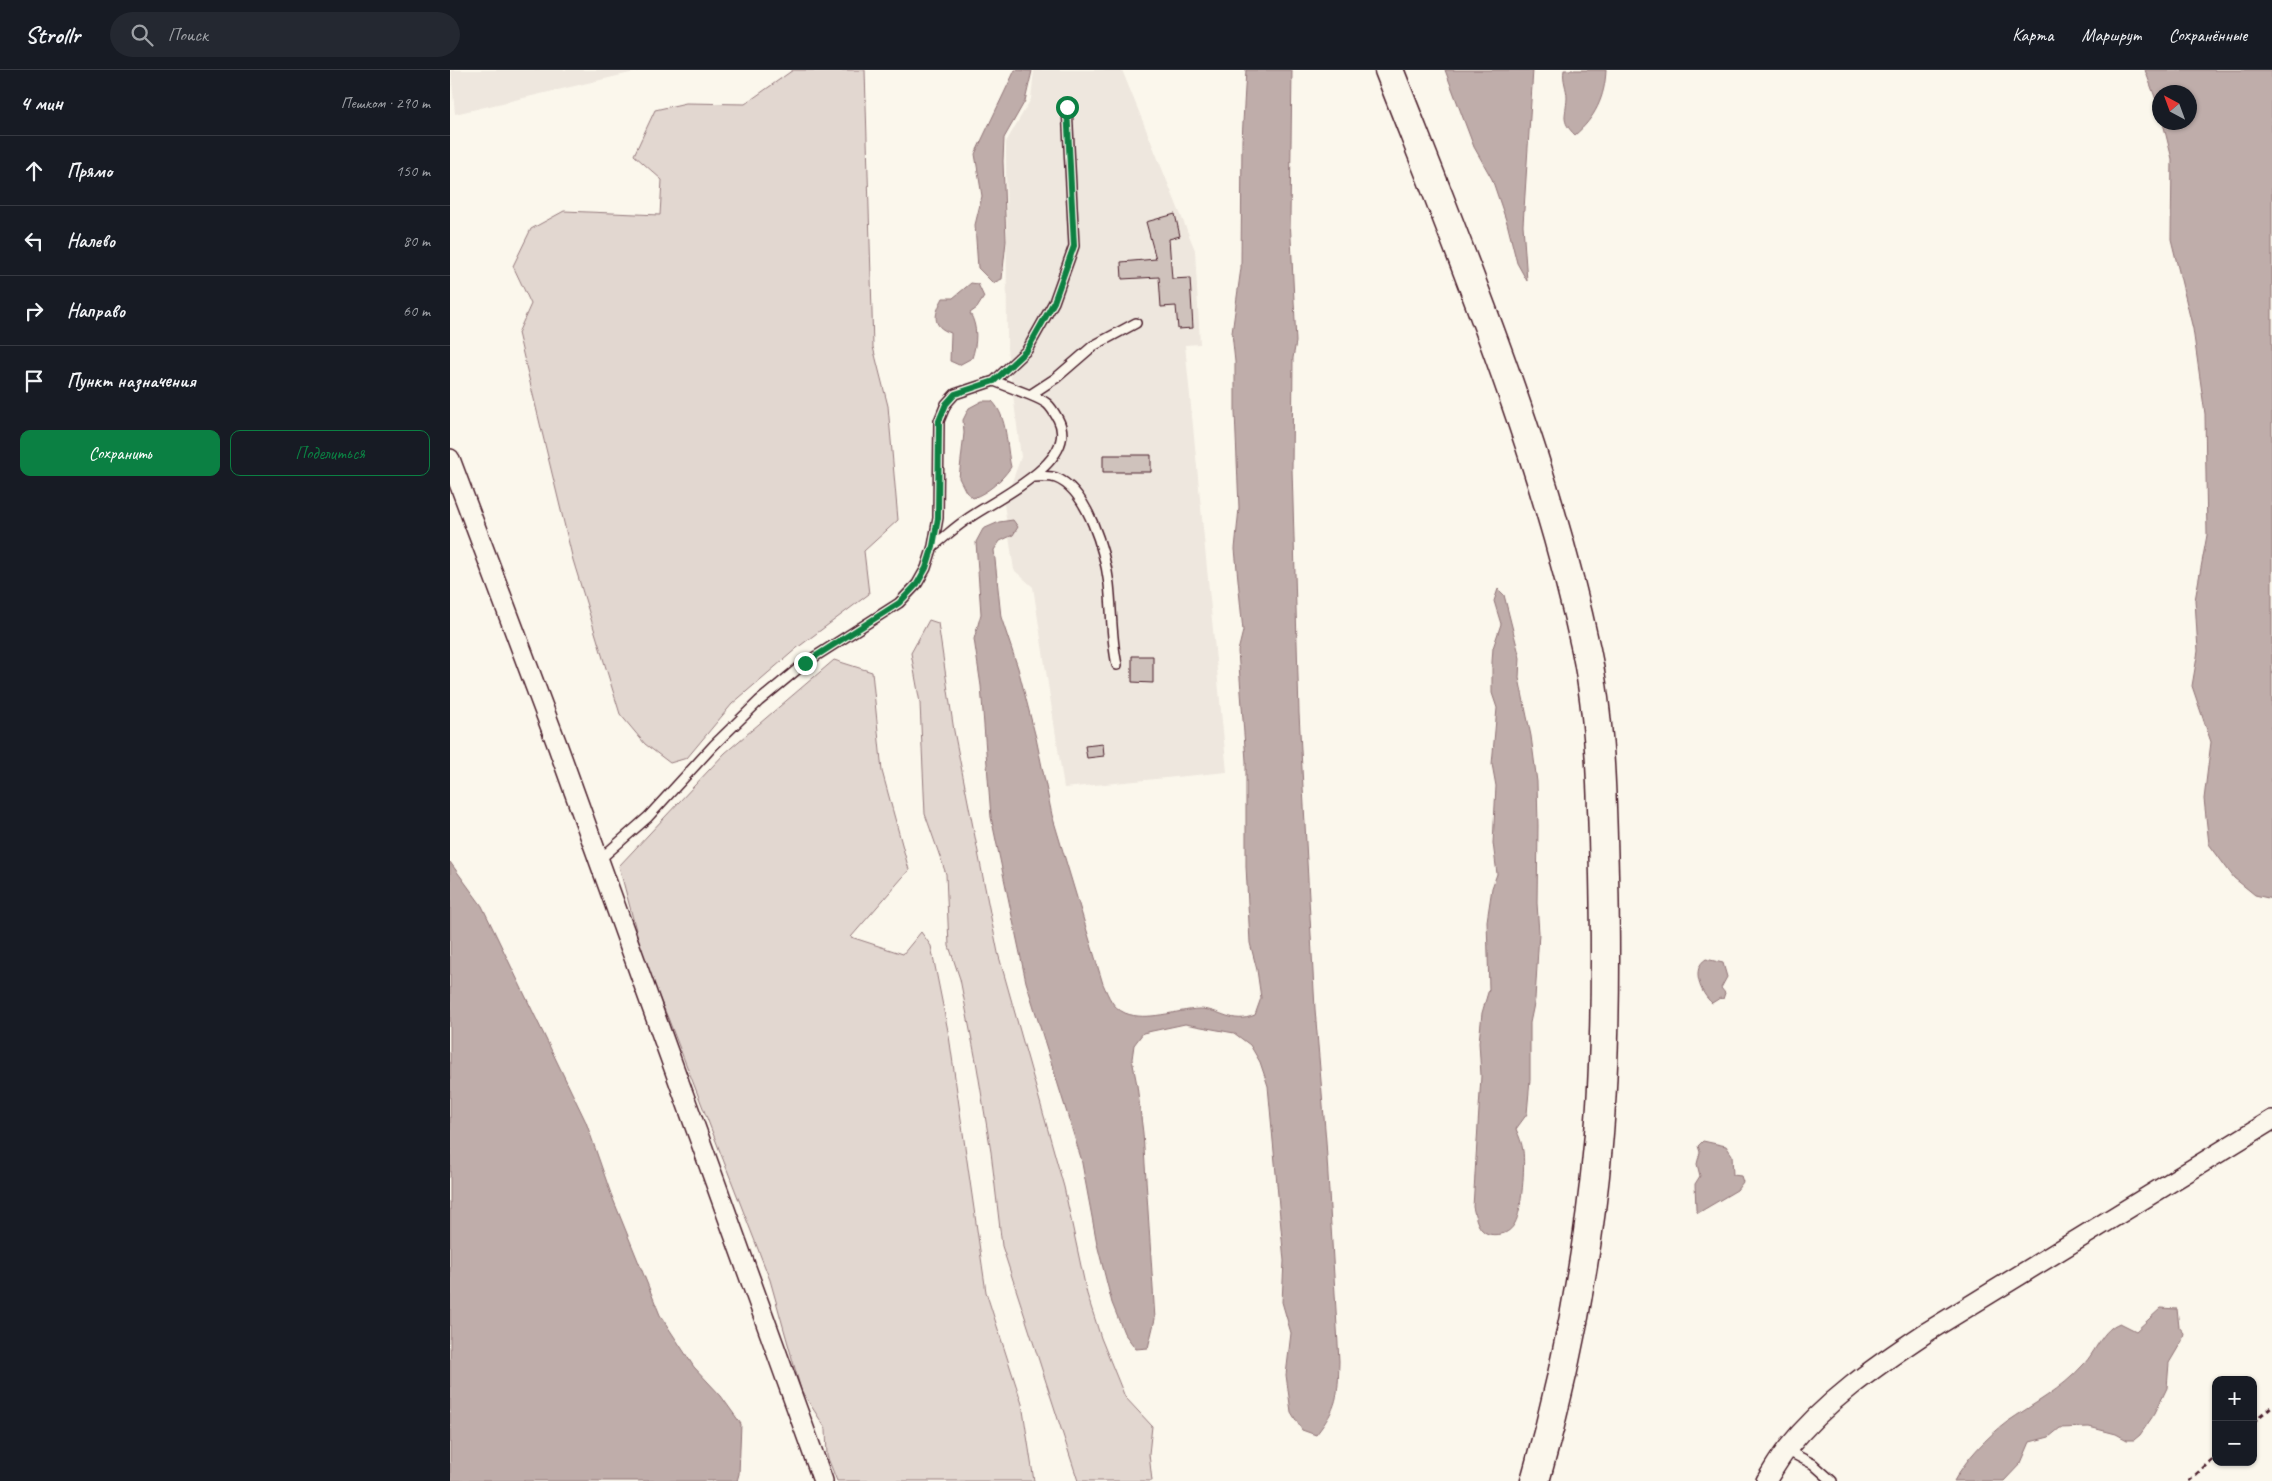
<!DOCTYPE html>
<html lang="ru">
<meta charset="utf-8">
<style>
body{margin:0;font-family:Caveat,sans-serif;background:#242831;color:#f1f3f6}
.controls{position:absolute;right:15px;bottom:15px;display:grid;overflow:hidden;border-radius:10px;box-shadow:0 1px 4px #0004}
.controls button{width:45px;height:45px;display:grid;place-items:center;padding:0;border:0;border-bottom:1px solid #363941;background:#171b24;color:#f1f3f6;font:25px sans-serif}
.compass{position:absolute;left:1702px;top:15px;width:45px;height:45px;border-radius:50%;background:#171b24;box-shadow:0 1px 4px #0004;rotate:319deg}
.stop{position:absolute;width:15px;height:15px;margin:-11px;border:4px solid #0b8043;border-radius:50%;background:#fff}
.stop.end{background:#0b8043;border-color:#fff;box-shadow:0 1px 5px #0008}
.list{margin:0;padding:0;list-style:none}
h2{display:flex;justify-content:space-between;align-items:center;height:65px;margin:0;padding:0 20px;font-size:21px}
h2 small{font-size:16px;font-weight:400;color:#9ea1a6}
.list li{display:grid;grid-template-columns:32px 1fr auto;gap:15px;align-items:center;box-sizing:border-box;height:70px;padding:0 20px;border-top:1px solid #363941}
.list b{display:block;font-size:19px;white-space:nowrap}
.list em{font-size:16px;font-style:normal;color:#9ea1a6}
.actions{display:flex;gap:10px;padding:15px 20px}
.actions a{flex:1;padding:11px 0;border:1px solid #0b8043;border-radius:10px;text-align:center;font-size:18px;color:#0b8043}
.actions .main{background:#0b8043;color:#fff}
.icon{flex:none;width:28px;height:28px;fill:none;stroke:currentColor;stroke-width:2;stroke-linecap:round;stroke-linejoin:round}
.map{position:relative;flex:none;width:1822px;height:1411px;overflow:hidden}
header{display:flex;align-items:center;gap:30px;box-sizing:border-box;height:70px;padding:0 25px;background:#171b24;border-bottom:1px solid #363941}
header strong{font-size:24px}
nav{display:flex;gap:28px;margin-inline-start:auto;font-size:18px}
.search{width:350px;height:45px;background:#242831;display:flex;align-items:center;gap:12px;box-sizing:border-box;padding:0 18px;border-radius:28px;color:#9ea1a6;font-size:19px}
main{display:flex}
aside{flex:1;background:#171b24}
.map>svg:first-child{display:block}
.built{fill:#eee7de}
.green{fill:#e2d7d0;stroke:#967b7e}
.water{fill:#bfadaa;stroke:#907477}
.building{fill:#cfc2bc;stroke:#4a1f2b}
.lines{fill:none;stroke-linecap:round;stroke-linejoin:round}
.service-casing{stroke:#4a1f2b;stroke-width:12}
.minor-casing{stroke:#4a1f2b;stroke-width:22}
.trunk-casing{stroke:#4a1f2b;stroke-width:31}
.path{stroke:#4a1f2b;stroke-width:3;stroke-dasharray:5 4;stroke-linecap:butt}
.service{stroke:#fbf7ec;stroke-width:9}
.minor{stroke:#fbf7ec;stroke-width:19}
.trunk{stroke:#fbf7ec;stroke-width:28}
.route{stroke:#0b8043;stroke-width:6}
</style>
<header>
<strong>Strollr</strong>
<div class="search"><svg class="icon" aria-label="search" viewBox="0 0 24 24"><circle cx="10" cy="10" r="6"/><path d="M15 15l6 6"/></svg>Поиск</div>
<nav><a>Карта</a><a>Маршрут</a><a>Сохранённые</a></nav>
</header>
<main>
<aside>
<h2>4 мин<small>Пешком · 290 m</small></h2>
<ul class="list">
<li><svg class="icon" aria-label="ahead" viewBox="0 0 24 24"><path d="M12 20V5M6 11l6-6 6 6"/></svg><div><b>Прямо</b></div><em>150 m</em></li>
<li><svg class="icon" aria-label="left" viewBox="0 0 24 24"><path d="M17 20v-9H6M10 6l-5 5 5 5"/></svg><div><b>Налево</b></div><em>80 m</em></li>
<li><svg class="icon" aria-label="right" viewBox="0 0 24 24"><path d="M7 20v-9h11M14 6l5 5-5 5"/></svg><div><b>Направо</b></div><em>60 m</em></li>
<li><svg class="icon" aria-label="arrive" viewBox="0 0 24 24"><path d="M6 21V4h12l-3 4 3 4H6"/></svg><div><b>Пункт назначения</b></div></li>
</ul>
<div class="actions"><a class="main">Сохранить</a><a>Поделиться</a></div>
</aside>
<div class="map">
<svg width="1822" height="1411" viewBox="0 0 1822 1411">
<rect width="100%" height="100%" fill="#fbf7ec"/>
<filter id="ink" filterUnits="userSpaceOnUse"><feTurbulence type="fractalNoise" baseFrequency=".02" numOctaves="2"/><feDisplacementMap in="SourceGraphic" scale="10" xChannelSelector="R" yChannelSelector="G"/><feConvolveMatrix kernelMatrix="1 2 1 2 8 2 1 2 1" color-interpolation-filters="sRGB"/></filter>
<g filter="url(#ink)">
<path class="built" d="M1,0H193L5,44Z
M584,0H672L745,180L750,274L735,275L777,702L614,718L583,517L564,500L554,434L571,387L557,278L556,72L581,29Z"/>
<path class="green" d="M343,0H415L423,277L438,336L448,450L414,481L419,524L347,578L282,634L237,688L220,693L195,674L170,644L123,490L68,263L81,234L63,196L81,159L114,141L210,145L212,110L184,85L205,40L236,33L295,34Z
M479,550L488,553L504,661L548,883L614,1117L637,1224L651,1268L675,1327L702,1356L699,1384L702,1411H628L552,1176L541,1082L526,991L510,909L499,876L496,804L475,744L470,633L461,583Z
M384,590L422,602L432,701L459,800L401,867L453,884L471,862L481,876L499,966L536,1222L572,1334L584,1411H387L377,1386L376,1359L351,1320L320,1210L218,948L195,894L169,796L275,683Z"/>
<path class="water" d="M565,0L582,1L575,31L554,68L553,91L556,171L552,209L543,213L528,198L525,155L532,126L525,84Z
M796,0H842L840,147L846,272L843,288L842,398L849,643L865,939L876,1071L889,1291C888,1326 888,1337 866,1365L852,1360L841,1342L836,1305L841,1263L832,1232L834,1191L818,1016L810,992L800,975L784,963L735,954L693,963L684,975L682,989L687,1015L693,1063L705,1249L698,1278L686,1279L674,1263L662,1233L647,1174L631,1088L576,912L541,747L531,616L524,569L531,544L526,472L533,459L549,452L563,450L568,457L563,465L550,471L544,480L551,547L568,598L586,668L602,745L653,914C659,927 662,937 675,943C697,952 726,940 749,939C771,939 781,955 805,945L811,928L807,900L800,873L796,796V691L788,581L793,561L785,479L789,438L785,342V292L782,263L791,198L792,70Z
M995,0H1083L1073,155L1077,211L1067,193L1057,153L1042,109L1024,77Z
M1114,0H1156C1155,27 1145,48 1125,65C1110,50 1116,47 1117,28C1117,18 1112,10 1114,0Z
M1695,0H1822V829L1805,825L1784,808L1759,774L1754,729L1761,672L1742,616L1748,581L1745,530L1757,465L1755,344L1743,259L1721,169L1722,89L1713,53L1740,52V22H1710L1709,38Z
M521,213L528,214L534,227L527,238L520,243C528,257 527,273 522,288L509,295L500,291L501,263C480,256 485,243 493,228H503Z
M532,331H542C558,347 556,376 561,397C551,411 539,422 523,428L516,422L509,408L514,363L513,350L519,338Z
M1048,519L1054,525L1070,588L1069,608L1081,666L1087,712L1088,756L1087,833L1089,863L1085,929L1080,953V1010L1077,1044L1066,1059C1069,1066 1072,1073 1073,1081C1075,1094 1072,1142 1065,1153C1062,1159 1057,1163 1051,1164C1030,1168 1027,1154 1023,1137L1031,1006L1029,972L1032,943L1039,919L1037,851L1042,818L1047,804L1043,773L1046,716L1042,694L1047,638L1042,623V592L1043,578L1051,554L1044,531Z
M0,792L32,836L136,1052L161,1124L210,1245L244,1297L271,1326L291,1354L289,1404L287,1411H0Z
M1256,889L1273,893L1277,907L1271,918L1275,923L1273,929L1270,928L1262,933C1251,924 1240,899 1256,889Z
M1253,1071L1276,1076L1282,1085L1283,1105L1291,1106L1293,1112L1287,1120L1248,1143L1246,1140L1245,1114L1250,1106L1247,1094L1250,1082L1248,1076Z
M1711,1238L1727,1239L1729,1257L1734,1263L1732,1271L1719,1293L1717,1318L1705,1343L1690,1365L1684,1370H1677L1666,1364L1639,1357L1610,1358L1599,1367L1580,1372L1571,1393L1554,1411H1504C1516,1389 1537,1367 1557,1352C1583,1334 1612,1319 1633,1295C1646,1282 1652,1259 1670,1253L1686,1261Z"/>
<path class="building" d="M725,144L730,166L719,169L722,209L740,208L743,258L728,259L726,236L711,237L709,207L672,209L671,192L706,189L696,152Z
M653,385H701V402H653Z
M682,586H703V613L682,612Z
M653,674L654,686L637,688L635,676Z"/>
<g class="lines">
<g class="service-casing">
<path id="service" d="M544,311L577,280L604,232L624,176L617,37
M583,407C590,407 599,405 606,408C638,420 655,483 659,514C662,541 661,568 667,595
M483,476C494,468 504,458 516,450C543,430 631,392 608,349C599,333 597,332 580,325
M148,791L198,747L264,675L309,631L355,593L449,533L467,514L476,498L483,476L488,448L489,351L496,334L505,324L544,311L580,325L606,308L643,276L686,253
M1336,1380L1363,1394L1382,1411"/>
</g>
<g class="minor-casing">
<path id="minor" d="M0,389L108,677L373,1411
M1316,1411C1323,1400 1329,1389 1337,1379C1375,1331 1426,1296 1477,1262L1822,1050"/>
</g>
<g class="trunk-casing">
<path id="trunk" d="M939,0C1013,189 1093,380 1136,580C1151,653 1152,730 1154,805C1156,895 1156,985 1148,1075C1138,1188 1116,1302 1085,1411"/>
</g>
<path class="path" d="M1803,1352L1822,1336
M1739,1411L1766,1386"/>
<use href="#service" class="service"/>
<use href="#minor" class="minor"/>
<use href="#trunk" class="trunk"/>
</g>
</g>
<g class="lines" filter="url(#ink)">
<path class="route" d="M355,593L449,533L467,514L476,498L483,476L488,448L489,351L496,334L505,324L544,311L577,280L604,232L624,176L617,37"/>
</g>
</svg>
<div class="controls">
<button>+</button>
<button>−</button>
</div>
<svg class="compass" viewBox="-18 -18 36 36"><path d="M0-13l5 13h-10z" fill="#e53935"/><path d="M0 13l5-13h-10z" fill="#9ea1a6"/></svg>
<div class="stop" style="left:617px;top:37px"></div>
<div class="stop end" style="left:355px;top:593px"></div>
</div>
</main>
